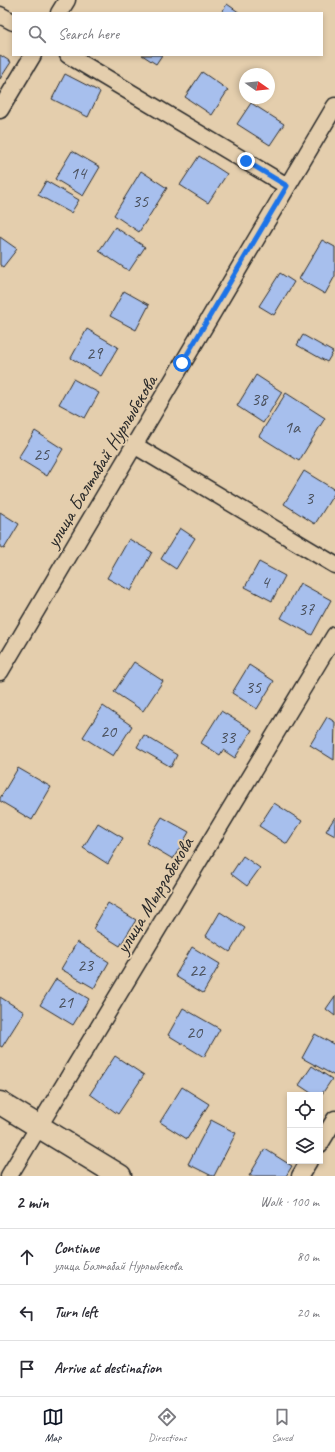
<!DOCTYPE html>
<meta charset="utf-8">
<style>
body{margin:0;font-family:Caveat,sans-serif;background:#f2f2f3;color:#2b2b33}
.controls{position:absolute;right:12px;bottom:12px;display:grid;overflow:hidden;border-radius:0px;box-shadow:0 2px 6px #0003}
.controls button{width:36px;height:36px;display:grid;place-items:center;padding:0;border:0;border-bottom:1px solid #e1e1e2;background:#fff;color:#2b2b33;font:20px sans-serif}
.compass{position:absolute;left:239px;top:68px;width:36px;height:36px;border-radius:50%;background:#fff;box-shadow:0 2px 6px #0003;rotate:104deg}
.stop{position:absolute;width:12px;height:12px;margin:-9px;border:3px solid #1a73e8;border-radius:50%;background:#fff}
.stop.end{background:#1a73e8;border-color:#fff;box-shadow:0 1px 4px #0008}
.list{margin:0;padding:0;list-style:none}
h2{display:flex;justify-content:space-between;align-items:center;height:52px;margin:0;padding:0 16px;font-size:17px}
h2 small{font-size:13px;font-weight:400;color:#7c7c81}
.list li{display:grid;grid-template-columns:26px 1fr auto;gap:12px;align-items:center;box-sizing:border-box;height:56px;padding:0 16px;border-top:1px solid #e1e1e2}
.list b{display:block;font-size:15px;white-space:nowrap}
.list p{margin:0;font-size:13px;white-space:nowrap;color:#7c7c81}
.list em{font-size:13px;font-style:normal;color:#7c7c81}
.icon{flex:none;width:22px;height:22px;fill:none;stroke:currentColor;stroke-width:2;stroke-linecap:round;stroke-linejoin:round}
.map{position:relative;flex:none;width:335px;height:1176px;overflow:hidden}
.search{position:absolute;background:#fff;box-shadow:0 2px 6px #0003;left:12px;right:12px;top:12px;height:44px;display:flex;align-items:center;gap:10px;box-sizing:border-box;padding:0 14px;border-radius:0px;color:#7c7c81;font-size:15px}
.sheet{height:220px;background:#fff}
nav{display:flex;justify-content:space-around;align-items:center;box-sizing:border-box;height:56px;border-top:1px solid #e1e1e2;background:#fff;font-size:11px;color:#7c7c81}
nav a{display:grid;justify-items:center;gap:2px}
nav .on{color:#111827}
.map>svg:first-child{display:block}
.building{fill:#a7bfed;stroke:#2b2b2b}
.lines{fill:none;stroke-linecap:round;stroke-linejoin:round}
.street-casing{stroke:#2b2b2b;stroke-width:19}
.secondary-casing{stroke:#2b2b2b;stroke-width:25}
.street{stroke:#e4cead;stroke-width:16}
.secondary{stroke:#e4cead;stroke-width:22}
.route{stroke:#1a73e8;stroke-width:5}
.labels{text-anchor:middle;stroke-width:4;stroke-linejoin:round;paint-order:stroke}
.number-label{font-size:18px;fill:#4a505c}
.street-label{font-size:20px;fill:#2b2b2b;stroke:#e4cead}
</style>
<div class="map">
<svg width="335" height="1176" viewBox="0 0 335 1176">
<rect width="100%" height="100%" fill="#e4cead"/>
<filter id="ink" filterUnits="userSpaceOnUse"><feTurbulence type="fractalNoise" baseFrequency=".025" numOctaves="2"/><feDisplacementMap in="SourceGraphic" scale="8" xChannelSelector="R" yChannelSelector="G"/><feConvolveMatrix kernelMatrix="1 2 1 2 8 2 1 2 1" color-interpolation-filters="sRGB"/></filter>
<g filter="url(#ink)">
<path class="building" d="M227,4L240,13H221Z
M0,55L11,62L0,79Z
M142,55H162L156,64Z
M202,72L228,90L212,115L185,97Z
M65,74L100,92L88,117L52,99Z
M251,103L284,124L270,145L237,124Z
M72,151L100,167L83,196L55,179Z
M199,156L227,174L208,203L180,185Z
M141,171L167,188L139,232L114,215Z
M46,181L79,200L71,213L38,195Z
M115,227L145,247L129,271L99,251Z
M0,237L17,249L3,267L0,265Z
M322,240L335,247V276L325,294L299,279Z
M280,273L294,282L274,315L259,306Z
M124,291L149,305L136,330L110,316Z
M87,329L118,347L101,376L71,358Z
M303,335L333,352L327,362L297,345Z
M256,375L282,392L263,423L237,406Z
M73,379L99,393L85,418L59,404Z
M286,393L325,418L299,461L259,436Z
M35,431L63,449L47,476L18,458Z
M304,471L335,490V492L315,524L284,504Z
M0,512L19,524L4,549L0,547Z
M180,528L195,538L176,569L161,559Z
M129,539L152,552L131,591L107,578Z
M259,562L285,576L272,601L245,587Z
M300,583L331,600L312,635L281,618Z
M134,662L163,681L143,711L114,692Z
M249,665L274,681L257,709L232,693Z
M103,706L132,726L113,756L83,737Z
M221,711L252,730L235,758L223,750L220,755L201,743Z
M327,717L335,722L334,760L310,745Z
M144,735L177,755L171,767L137,747Z
M18,768L51,787L32,820L0,801V798Z
M274,803L302,821L287,844L259,826Z
M162,817L189,832L173,859L146,843Z
M335,817V836L326,831Z
M98,823L123,838L108,864L83,848Z
M243,856L260,868L247,886L231,874Z
M108,903L136,920L120,946L93,929Z
M220,912L245,928L230,952L206,936Z
M77,942L109,962L94,988L61,969Z
M192,947L220,964L203,993L175,976Z
M56,979L89,999L73,1025L40,1005Z
M335,996V1016L326,1009Z
M0,997L24,1012L2,1047L0,1046Z
M183,1008L220,1029L204,1057L168,1035Z
M315,1034L335,1045V1076L302,1058Z
M115,1056L144,1075L118,1114L90,1094Z
M312,1066L332,1079L320,1097V1095H314L299,1085Z
M182,1087L209,1104L187,1139L160,1122Z
M211,1120L236,1133L214,1176H212L188,1164Z
M265,1149L292,1166L286,1176H249Z"/>
<g class="lines">
<g class="street-casing">
<path id="street" d="M59,13L67,0
M0,15L13,22
M68,55L287,186
M0,110L33,55
M134,445L335,565
M0,672L335,106
M320,1144L335,1119
M9,1176L335,635
M300,1176L309,1161"/>
</g>
<g class="secondary-casing">
<path id="secondary" d="M0,1103L120,1176"/>
</g>
<use href="#street" class="street"/>
<use href="#secondary" class="secondary"/>
</g>
</g>
<g class="lines" filter="url(#ink)">
<path class="route" d="M182,363L287,186L246,161"/>
</g>
<g class="labels">
<g class="number-label">
<text x="78" y="179">14</text>
<text x="140" y="207">35</text>
<text x="94" y="359">29</text>
<text x="259" y="405">38</text>
<text x="292" y="433">1а</text>
<text x="41" y="460">25</text>
<text x="309" y="504">3</text>
<text x="265" y="588">4</text>
<text x="306" y="615">37</text>
<text x="253" y="693">35</text>
<text x="108" y="737">20</text>
<text x="227" y="743">33</text>
<text x="85" y="971">23</text>
<text x="197" y="976">22</text>
<text x="65" y="1008">21</text>
<text x="194" y="1038">20</text>
</g>
<g class="street-label">
<text transform="translate(101 461) rotate(-59)" y="7">улица Балтабай Нурлыбекова</text>
<text transform="translate(154 895) rotate(-59)" y="7">улица Мырзабекова</text>
</g>
</g>
</svg>
<div class="controls">
<button><svg class="icon" aria-label="locate" viewBox="0 0 24 24"><circle cx="12" cy="12" r="6"/><path d="M12 2v4M12 18v4M2 12h4M18 12h4"/></svg></button>
<button><svg class="icon" aria-label="layers" viewBox="0 0 24 24"><path d="M12 4l9 5-9 5-9-5zM3 14l9 5 9-5"/></svg></button>
</div>
<svg class="compass" viewBox="-18 -18 36 36"><path d="M0-13l5 13h-10z" fill="#e53935"/><path d="M0 13l5-13h-10z" fill="#7c7c81"/></svg>
<div class="stop" style="left:182px;top:363px"></div>
<div class="stop end" style="left:246px;top:161px"></div>
<div class="search"><svg class="icon" aria-label="search" viewBox="0 0 24 24"><circle cx="10" cy="10" r="6"/><path d="M15 15l6 6"/></svg>Search here</div>
</div>
<section class="sheet">
<h2>2 min<small>Walk · 100 m</small></h2>
<ul class="list">
<li><svg class="icon" aria-label="ahead" viewBox="0 0 24 24"><path d="M12 20V5M6 11l6-6 6 6"/></svg><div><b>Continue</b><p>улица Балтабай Нурлыбекова</p></div><em>80 m</em></li>
<li><svg class="icon" aria-label="left" viewBox="0 0 24 24"><path d="M17 20v-9H6M10 6l-5 5 5 5"/></svg><div><b>Turn left</b></div><em>20 m</em></li>
<li><svg class="icon" aria-label="arrive" viewBox="0 0 24 24"><path d="M6 21V4h12l-3 4 3 4H6"/></svg><div><b>Arrive at destination</b></div></li>
</ul>
</section>
<nav>
<a class="on"><svg class="icon" aria-label="map" viewBox="0 0 24 24"><path d="M3 6l6-2 6 2 6-2v14l-6 2-6-2-6 2zM9 4v14M15 6v14"/></svg>Map</a>
<a><svg class="icon" aria-label="directions" viewBox="0 0 24 24"><path d="M12 3l9 9-9 9-9-9zM9 14v-3h6M13 9l2 2-2 2"/></svg>Directions</a>
<a><svg class="icon" aria-label="saved" viewBox="0 0 24 24"><path d="M7 4h10v16l-5-4-5 4z"/></svg>Saved</a>
</nav>
